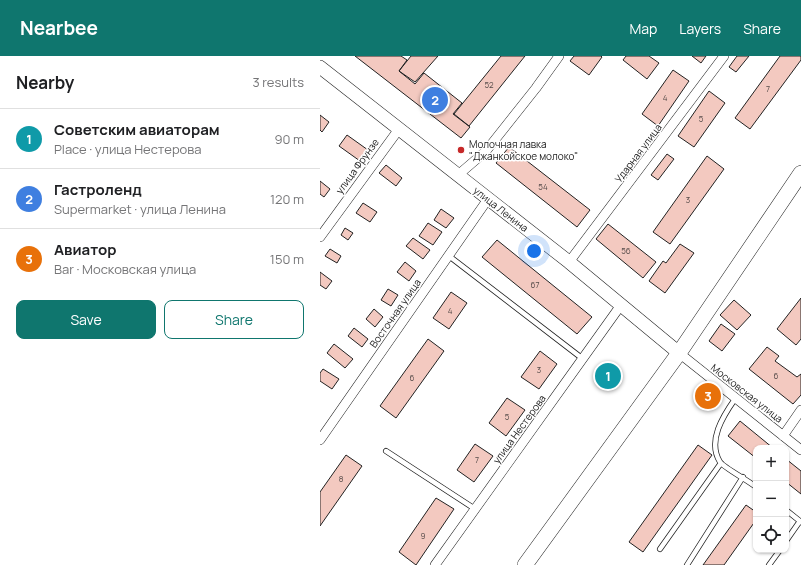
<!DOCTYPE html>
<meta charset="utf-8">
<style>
body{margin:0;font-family:Manrope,sans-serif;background:#f2f2f2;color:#202124}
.controls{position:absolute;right:12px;bottom:12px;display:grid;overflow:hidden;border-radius:8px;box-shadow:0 1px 3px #0004}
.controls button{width:36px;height:36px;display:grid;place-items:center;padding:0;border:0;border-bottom:1px solid #e0e0e0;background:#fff;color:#202124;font:20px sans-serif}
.you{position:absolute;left:214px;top:195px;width:14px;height:14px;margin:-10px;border:3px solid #fff;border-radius:50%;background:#1a73e8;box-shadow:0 0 0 6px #1a73e833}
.badge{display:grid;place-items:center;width:26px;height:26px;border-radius:50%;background:#0f766e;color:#fff;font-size:13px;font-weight:700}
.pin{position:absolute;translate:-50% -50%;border:2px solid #fff;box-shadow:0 1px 4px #0006}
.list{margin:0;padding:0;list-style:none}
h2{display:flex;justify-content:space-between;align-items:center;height:52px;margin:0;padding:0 16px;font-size:17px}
h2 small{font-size:13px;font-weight:400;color:#757577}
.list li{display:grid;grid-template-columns:26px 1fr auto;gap:12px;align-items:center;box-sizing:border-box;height:60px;padding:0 16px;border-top:1px solid #e0e0e0}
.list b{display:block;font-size:15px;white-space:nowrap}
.list p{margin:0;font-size:13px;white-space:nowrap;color:#757577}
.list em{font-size:13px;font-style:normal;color:#757577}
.actions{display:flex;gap:8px;padding:12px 16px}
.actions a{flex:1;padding:9px 0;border:1px solid #0f766e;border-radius:8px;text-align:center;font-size:14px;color:#0f766e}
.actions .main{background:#0f766e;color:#fff}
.icon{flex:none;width:22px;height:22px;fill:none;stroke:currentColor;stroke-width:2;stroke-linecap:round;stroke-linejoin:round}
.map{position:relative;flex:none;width:481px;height:509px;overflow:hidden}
header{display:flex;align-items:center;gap:24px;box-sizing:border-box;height:56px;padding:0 20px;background:#0f766e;color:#fff}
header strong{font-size:19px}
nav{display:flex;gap:22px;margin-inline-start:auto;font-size:14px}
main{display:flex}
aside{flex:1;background:#fff}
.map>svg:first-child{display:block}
.building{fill:#f3c9c0;stroke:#222}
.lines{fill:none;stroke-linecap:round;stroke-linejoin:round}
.service-casing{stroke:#222;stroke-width:6}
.minor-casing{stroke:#222;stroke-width:10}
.secondary-casing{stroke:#222;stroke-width:14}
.trunk-casing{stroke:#222;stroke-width:16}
.service{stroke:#fff;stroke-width:4.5}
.minor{stroke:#fff;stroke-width:9}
.secondary{stroke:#fff;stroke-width:13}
.trunk{stroke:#fff;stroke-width:15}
.poi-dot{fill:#c62828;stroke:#fff;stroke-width:1.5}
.labels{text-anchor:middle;stroke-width:3;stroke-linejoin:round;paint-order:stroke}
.number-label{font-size:8px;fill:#564c4a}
.poi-label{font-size:10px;fill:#222;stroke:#fff;text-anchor:start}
.street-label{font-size:10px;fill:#222;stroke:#fff}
</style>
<header>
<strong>Nearbee</strong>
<nav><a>Map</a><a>Layers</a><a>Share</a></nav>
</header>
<main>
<aside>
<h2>Nearby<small>3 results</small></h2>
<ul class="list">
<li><span class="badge" style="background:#0f9aa8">1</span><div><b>Советским авиаторам</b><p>Place · улица Нестерова</p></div><em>90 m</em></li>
<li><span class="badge" style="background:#3f7fe0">2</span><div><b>Гастроленд</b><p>Supermarket · улица Ленина</p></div><em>120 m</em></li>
<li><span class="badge" style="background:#e8710a">3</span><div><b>Авиатор</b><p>Bar · Московская улица</p></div><em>150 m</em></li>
</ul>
<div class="actions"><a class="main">Save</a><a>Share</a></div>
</aside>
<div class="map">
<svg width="481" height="509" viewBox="0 0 481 509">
<rect width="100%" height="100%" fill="#fff"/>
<path class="building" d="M35,0H81L87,4L79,15L95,28L104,17L142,47L133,58L150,71L141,82Z
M91,0H118L95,26L79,15Z
M181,0H205L149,70L134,58Z
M254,0H281L282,1L269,19L250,5Z
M306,0H329L339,7L327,23L303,4Z
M372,0H386L381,7Z
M417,0H429L416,16L409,11Z
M460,0H481V4L430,73L415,62Z
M353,14L369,25L338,70L322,58Z
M389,35L405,47L374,91L358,80Z
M0,59L9,66L2,76L0,74Z
M27,79L48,94L40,105L19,90Z
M189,91L270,154L257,171L176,107Z
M347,98L354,103L338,124L331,119Z
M387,100L404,113L350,188L333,176Z
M66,109L82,122L76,130L59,117Z
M0,125L10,133L4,141L0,138Z
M43,147L57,156L50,166L36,157Z
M121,153L134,162L126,172L114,164Z
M108,167L122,176L113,189L99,180Z
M288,168L336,206L323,222L276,183Z
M25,172L33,177L28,184L21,179Z
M93,182L110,194L103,203L86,190Z
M177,184L272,261L257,278L162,201Z
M360,188L374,197L345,237L329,225L343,205L346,207Z
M10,193L21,200L17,207L5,200Z
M85,206L96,215L89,225L77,216Z
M0,216L12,225L6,233L0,229Z
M68,233L78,239L71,250L61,244Z
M131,236L147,247L129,273L113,262Z
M481,242V283L476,289L457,273Z
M414,244L431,259L417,274L400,259Z
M54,253L63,261L55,271L46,263Z
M401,268L415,278L402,295L389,285Z
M34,272L48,283L42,291L28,280Z
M108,283L124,295L76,362L60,350Z
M14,288L33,303L25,312L7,297Z
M447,291L459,300L455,305L477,321L481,318V339L473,348L429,313Z
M220,295L237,308L219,333L201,321Z
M3,313L19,323L12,333L0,325V317Z
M187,342L205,354L186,380L169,367Z
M420,365L453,392H436V402L408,380Z
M155,388L173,400L154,426L137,414Z
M378,389L392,399L323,496L309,486Z
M26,399L42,410L0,470V436Z
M466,403L481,415V438L466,426Z
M116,442L134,453L96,509L79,496Z
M426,449L436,456V464L404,509H383Z"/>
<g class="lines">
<g class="service-casing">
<path id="service" d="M129,200L263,303
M415,343C403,360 387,385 400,406C403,411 429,425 436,431
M66,395L155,453
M466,454L481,466
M466,485L480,465
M340,493L401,407
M367,509L423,421
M449,509L460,494"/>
</g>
<g class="minor-casing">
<path id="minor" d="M138,119L166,95L216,32L239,0
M0,181L79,73
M249,206L404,0
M359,297L481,394
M463,380L481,354
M0,384L168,143
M115,509L301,249"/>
</g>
<g class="secondary-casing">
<path id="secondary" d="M0,11L249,206L359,297"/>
</g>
<g class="trunk-casing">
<path id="trunk" d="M205,509L359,297L481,117"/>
</g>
<use href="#service" class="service"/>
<use href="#minor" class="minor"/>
<use href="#secondary" class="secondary"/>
<use href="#trunk" class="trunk"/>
</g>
<circle class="poi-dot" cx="141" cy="94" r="4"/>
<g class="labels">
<g class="number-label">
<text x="169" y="32">52</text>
<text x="448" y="36">7</text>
<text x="345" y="45">4</text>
<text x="381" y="66">5</text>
<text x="223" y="134">54</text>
<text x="368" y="147">3</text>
<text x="306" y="198">56</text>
<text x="215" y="232">67</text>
<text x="130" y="258">4</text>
<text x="219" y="317">3</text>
<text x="456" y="323">6</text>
<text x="92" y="325">6</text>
<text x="187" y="364">5</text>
<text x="157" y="407">7</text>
<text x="21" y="426">8</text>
<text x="103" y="483">9</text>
</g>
<g class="poi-label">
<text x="149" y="92">Молочная лавка<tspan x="149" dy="12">"Джанкойское молоко"</tspan></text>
</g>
<g class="street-label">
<text transform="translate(318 97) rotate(-53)" y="4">Ударная улица</text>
<text transform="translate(37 110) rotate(-54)" y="4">улица Фрунзе</text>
<text transform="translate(181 153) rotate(38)" y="4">улица Ленина</text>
<text transform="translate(75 257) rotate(-55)" y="4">Восточная улица</text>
<text transform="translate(427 337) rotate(38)" y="4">Московская улица</text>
<text transform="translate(199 373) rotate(-54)" y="4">улица Нестерова</text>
</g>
</g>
</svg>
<div class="controls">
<button>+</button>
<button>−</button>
<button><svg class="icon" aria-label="locate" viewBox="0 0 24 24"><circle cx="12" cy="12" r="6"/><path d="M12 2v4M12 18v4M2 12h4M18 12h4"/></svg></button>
</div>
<div class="you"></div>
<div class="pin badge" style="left:288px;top:320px;background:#0f9aa8">1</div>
<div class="pin badge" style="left:115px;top:44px;background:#3f7fe0">2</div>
<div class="pin badge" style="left:388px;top:340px;background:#e8710a">3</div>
</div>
</main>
